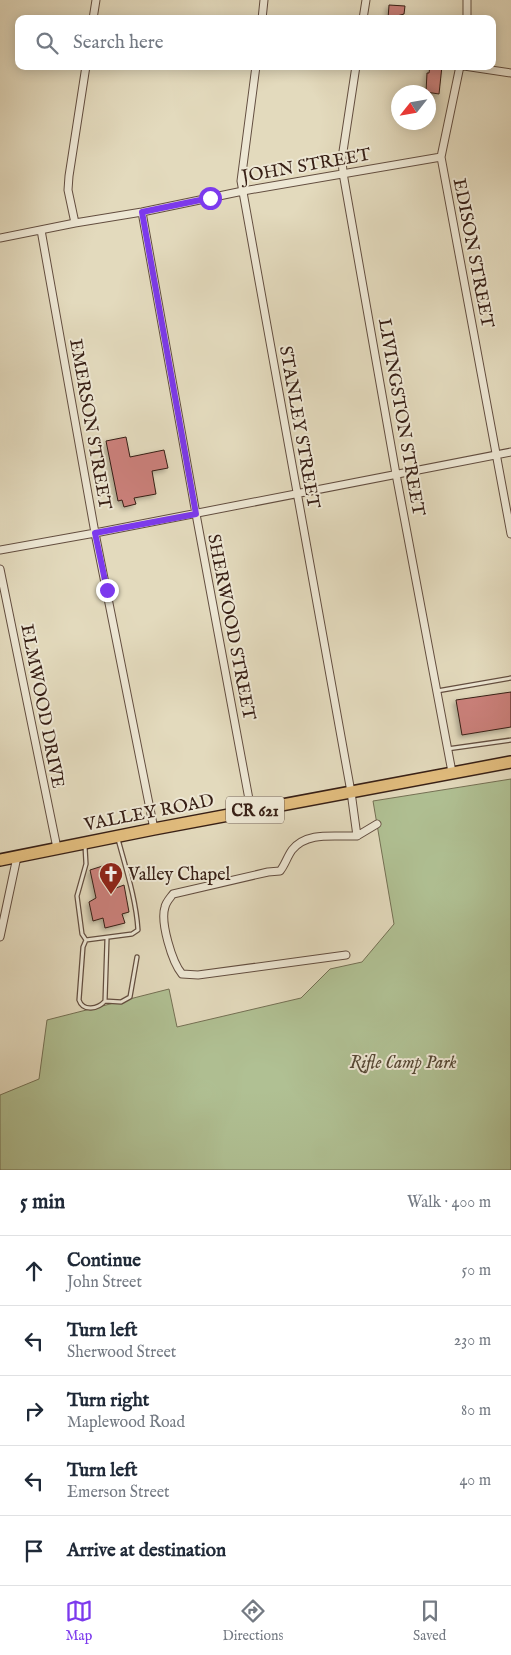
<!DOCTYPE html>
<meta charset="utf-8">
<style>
body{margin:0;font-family:"IM FELL English",serif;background:#f6f6f7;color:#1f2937}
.compass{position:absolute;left:391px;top:85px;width:45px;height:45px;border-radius:50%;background:#fff;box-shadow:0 2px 12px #0003;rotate:239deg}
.stop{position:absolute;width:15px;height:15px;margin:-11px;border:4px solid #7c3aed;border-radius:50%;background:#fff}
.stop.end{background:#7c3aed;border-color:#fff;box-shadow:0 1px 5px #0008}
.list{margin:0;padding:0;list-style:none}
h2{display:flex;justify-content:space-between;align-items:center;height:65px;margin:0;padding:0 20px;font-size:21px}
h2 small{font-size:16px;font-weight:400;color:#747a83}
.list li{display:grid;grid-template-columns:32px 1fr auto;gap:15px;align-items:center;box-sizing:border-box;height:70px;padding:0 20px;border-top:1px solid #e0e1e3}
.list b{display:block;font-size:19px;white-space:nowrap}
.list p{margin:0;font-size:16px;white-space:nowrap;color:#747a83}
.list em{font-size:16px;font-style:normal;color:#747a83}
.icon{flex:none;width:28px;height:28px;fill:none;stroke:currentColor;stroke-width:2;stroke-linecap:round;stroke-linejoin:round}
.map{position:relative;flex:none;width:511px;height:1170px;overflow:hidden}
.search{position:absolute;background:#fff;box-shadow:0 2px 12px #0003;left:15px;right:15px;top:15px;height:55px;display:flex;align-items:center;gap:12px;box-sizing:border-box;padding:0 18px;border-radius:10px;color:#747a83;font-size:19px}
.sheet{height:415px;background:#fff}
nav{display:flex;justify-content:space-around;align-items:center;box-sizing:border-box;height:70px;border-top:1px solid #e0e1e3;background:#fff;font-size:14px;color:#747a83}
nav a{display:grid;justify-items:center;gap:2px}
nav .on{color:#7c3aed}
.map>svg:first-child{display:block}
.green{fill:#b0c093;stroke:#747054}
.building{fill:#ca807a;stroke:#382016;filter:url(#shadow)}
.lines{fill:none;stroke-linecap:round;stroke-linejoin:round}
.lane-casing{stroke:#634e40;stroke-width:5.5}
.street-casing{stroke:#634e40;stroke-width:9}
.primary-casing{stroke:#382016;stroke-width:14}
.lane{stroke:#ede7d4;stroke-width:3}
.street{stroke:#ede7d4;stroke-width:7}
.primary{stroke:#e2bd7e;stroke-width:11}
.route{stroke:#7c3aed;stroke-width:6}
.labels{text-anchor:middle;stroke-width:4;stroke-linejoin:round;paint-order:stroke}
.shield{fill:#ede7d4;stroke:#6e5c4f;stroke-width:1}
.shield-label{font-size:16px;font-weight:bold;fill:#382016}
.street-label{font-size:18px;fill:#382016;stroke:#ede7d4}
.poi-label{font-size:18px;fill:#382016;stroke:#ede7d4;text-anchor:start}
.park-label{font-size:18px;font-style:italic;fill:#564835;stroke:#ede7d4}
</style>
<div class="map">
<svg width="511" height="1170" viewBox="0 0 511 1170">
<defs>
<filter id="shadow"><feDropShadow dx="-2.5" dy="2.5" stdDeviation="2.5" flood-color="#0004"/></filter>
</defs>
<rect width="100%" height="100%" fill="#e3dabd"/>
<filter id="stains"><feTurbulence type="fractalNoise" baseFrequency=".004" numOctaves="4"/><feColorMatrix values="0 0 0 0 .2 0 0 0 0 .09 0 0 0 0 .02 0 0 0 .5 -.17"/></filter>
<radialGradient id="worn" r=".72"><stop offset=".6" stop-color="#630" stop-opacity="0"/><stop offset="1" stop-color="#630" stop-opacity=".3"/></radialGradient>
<path class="green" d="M511,779V1170H0V1095L39,1079L47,1020L169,989L177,1027L301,998L330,969L362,962L394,924L373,801Z"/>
<path class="building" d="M389,5L405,6L404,14L397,16L398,19H388Z
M430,66H442L439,94L426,92L427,73H429Z
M126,437L130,457L164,450L168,468L152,471L156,494L134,498L136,504L124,507L122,500L118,501L106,441Z
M511,692V727L462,735L456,700Z
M109,864L116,888L124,885L129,912L122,914L125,923L105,928L103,918L93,921L89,902L96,898L90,870Z"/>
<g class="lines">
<g class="lane-casing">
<path id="lane" d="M437,691L511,678
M447,749L511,740
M85,846L86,864L77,896L82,934L86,940L132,934L138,930C136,899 126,869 118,839
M86,940L83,947L79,1000C83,1012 98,1009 105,1001L107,939
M105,1001L121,1002L130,997L137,957"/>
</g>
<g class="street-casing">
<path id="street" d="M93,19L96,0
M262,19L264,0
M363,19L366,0
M467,19V0
M256,66L241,181L351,792L357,836L377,824
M356,66L342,158L343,173L396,474L452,772
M460,66L441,157L511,534
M464,66L511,73
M142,212L196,514L251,810
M75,223L68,190L69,176L86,66
M41,230L95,533L154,829
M0,238L75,223L142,212L243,191L441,157
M0,550L95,533L511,452
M0,569L57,848
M0,937L17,857
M346,955L198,975L182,974C172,962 160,922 165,907C166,902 170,898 173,894L268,872L280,871C285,865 287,857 292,850C307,831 335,837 357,836"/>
</g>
<g class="primary-casing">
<path id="primary" d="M0,860L154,829L511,762"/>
</g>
<use href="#lane" class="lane"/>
<use href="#street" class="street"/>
<use href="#primary" class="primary"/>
</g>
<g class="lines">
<path class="route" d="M107,590L95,533L196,514L142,212L210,198"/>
</g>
<defs>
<g id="church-pin" transform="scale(1.25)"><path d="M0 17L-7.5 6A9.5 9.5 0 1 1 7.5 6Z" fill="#8f2418" stroke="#ede7d4"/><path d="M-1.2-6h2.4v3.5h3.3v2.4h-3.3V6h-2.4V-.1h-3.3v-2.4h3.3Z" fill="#fff"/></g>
</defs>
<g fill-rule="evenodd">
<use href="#church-pin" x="111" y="874"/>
</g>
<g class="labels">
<rect class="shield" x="226" y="796.5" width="58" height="27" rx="4"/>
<g class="shield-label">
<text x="255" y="816">CR 621</text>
</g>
<g class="street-label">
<text transform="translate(306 165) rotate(-10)" y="6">JOHN STREET</text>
<text transform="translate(474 253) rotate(79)" y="6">EDISON STREET</text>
<text transform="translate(402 417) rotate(80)" y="6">LIVINGSTON STREET</text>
<text transform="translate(91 424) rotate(80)" y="6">EMERSON STREET</text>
<text transform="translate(300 427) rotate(80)" y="6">STANLEY STREET</text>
<text transform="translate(232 627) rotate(79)" y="6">SHERWOOD STREET</text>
<text transform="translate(43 706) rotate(79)" y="6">ELMWOOD DRIVE</text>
<text transform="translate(149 812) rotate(-11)" y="6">VALLEY ROAD</text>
</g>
<g class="poi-label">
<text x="128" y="880">Valley Chapel</text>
</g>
<g class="park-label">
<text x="403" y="1068">Rifle Camp Park</text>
</g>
</g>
<rect width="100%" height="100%" filter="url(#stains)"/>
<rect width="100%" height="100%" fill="url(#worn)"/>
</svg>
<svg class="compass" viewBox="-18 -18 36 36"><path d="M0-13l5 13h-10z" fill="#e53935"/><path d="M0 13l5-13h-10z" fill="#747a83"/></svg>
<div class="stop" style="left:210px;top:198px"></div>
<div class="stop end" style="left:107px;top:590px"></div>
<div class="search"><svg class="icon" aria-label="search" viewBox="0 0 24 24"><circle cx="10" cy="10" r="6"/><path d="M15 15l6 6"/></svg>Search here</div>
</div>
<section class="sheet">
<h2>5 min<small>Walk · 400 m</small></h2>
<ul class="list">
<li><svg class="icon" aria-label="ahead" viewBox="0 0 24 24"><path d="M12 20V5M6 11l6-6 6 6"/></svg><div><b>Continue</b><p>John Street</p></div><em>50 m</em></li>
<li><svg class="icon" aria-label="left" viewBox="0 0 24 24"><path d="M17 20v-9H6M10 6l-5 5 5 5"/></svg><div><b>Turn left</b><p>Sherwood Street</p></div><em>230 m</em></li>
<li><svg class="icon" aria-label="right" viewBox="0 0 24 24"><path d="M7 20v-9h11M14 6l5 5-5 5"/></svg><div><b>Turn right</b><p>Maplewood Road</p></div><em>80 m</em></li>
<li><svg class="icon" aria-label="left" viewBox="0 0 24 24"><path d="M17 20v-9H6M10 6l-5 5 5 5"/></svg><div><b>Turn left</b><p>Emerson Street</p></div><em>40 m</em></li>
<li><svg class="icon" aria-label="arrive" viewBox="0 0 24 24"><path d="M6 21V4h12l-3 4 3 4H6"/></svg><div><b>Arrive at destination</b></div></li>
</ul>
</section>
<nav>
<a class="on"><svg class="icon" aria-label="map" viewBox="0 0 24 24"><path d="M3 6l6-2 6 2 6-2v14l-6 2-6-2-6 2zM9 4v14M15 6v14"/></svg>Map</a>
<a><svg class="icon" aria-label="directions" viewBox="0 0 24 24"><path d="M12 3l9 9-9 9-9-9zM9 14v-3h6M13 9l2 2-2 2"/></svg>Directions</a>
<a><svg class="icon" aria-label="saved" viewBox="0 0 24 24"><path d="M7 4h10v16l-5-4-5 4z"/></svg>Saved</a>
</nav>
